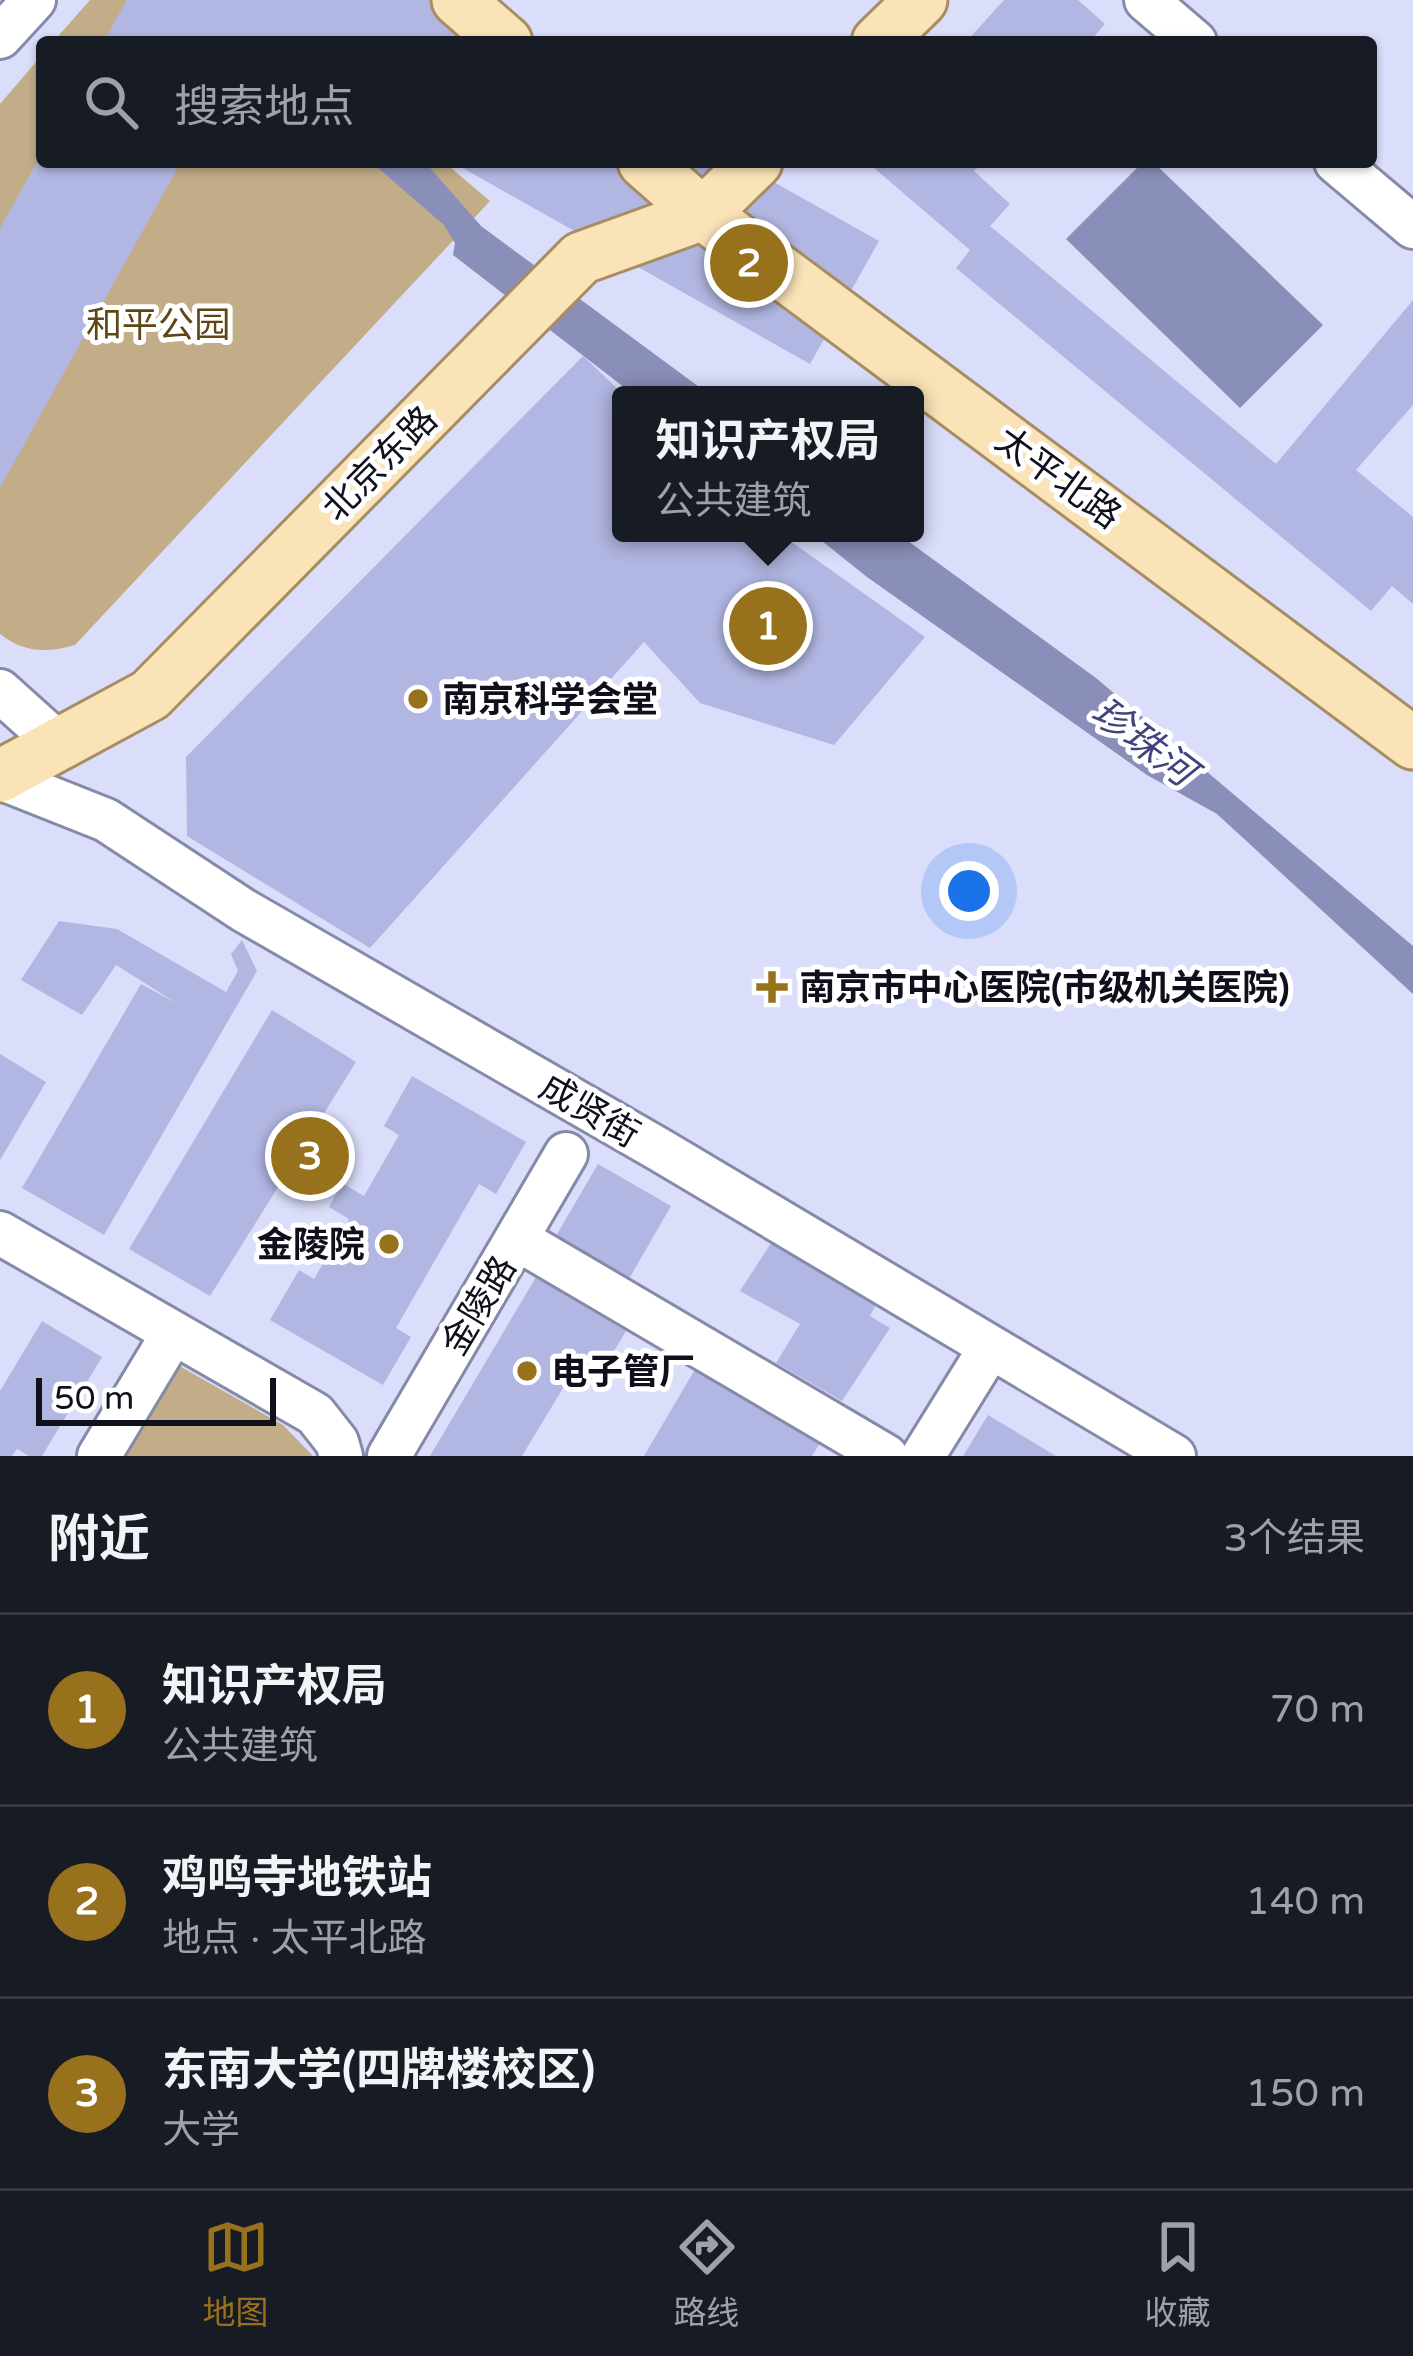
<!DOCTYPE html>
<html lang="zh">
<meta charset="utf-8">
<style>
body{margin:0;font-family:"Varela Round","Noto Sans SC",sans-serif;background:#20242c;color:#f1f3f6}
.scale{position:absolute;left:36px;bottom:30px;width:240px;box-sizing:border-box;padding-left:12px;border:6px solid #0f101c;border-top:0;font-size:33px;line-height:42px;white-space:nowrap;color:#0f101c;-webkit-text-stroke:9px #fff;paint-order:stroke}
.you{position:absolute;left:969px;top:891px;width:42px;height:42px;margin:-30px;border:9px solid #fff;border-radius:50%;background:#1a73e8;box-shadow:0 0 0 18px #1a73e833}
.badge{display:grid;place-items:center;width:78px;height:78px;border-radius:50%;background:#98711d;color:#fff;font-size:39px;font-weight:700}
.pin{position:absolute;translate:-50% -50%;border:6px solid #fff;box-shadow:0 3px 12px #0006}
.popup{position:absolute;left:612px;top:386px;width:312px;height:156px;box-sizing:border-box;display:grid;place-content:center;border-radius:12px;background:#171b24;filter:drop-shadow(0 3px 9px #0005);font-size:39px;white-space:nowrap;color:#9ea1a6}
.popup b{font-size:45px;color:#f1f3f6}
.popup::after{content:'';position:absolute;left:50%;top:100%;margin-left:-24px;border:24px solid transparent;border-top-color:#171b24}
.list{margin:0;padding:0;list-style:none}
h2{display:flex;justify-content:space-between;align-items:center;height:156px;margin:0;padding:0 48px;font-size:51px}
h2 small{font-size:39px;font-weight:400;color:#9ea1a6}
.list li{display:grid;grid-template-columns:78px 1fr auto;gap:36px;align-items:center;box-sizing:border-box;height:192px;padding:0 48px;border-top:3px solid #363941}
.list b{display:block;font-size:45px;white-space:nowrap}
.list p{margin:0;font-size:39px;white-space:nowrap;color:#9ea1a6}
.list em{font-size:39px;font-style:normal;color:#9ea1a6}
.icon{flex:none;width:66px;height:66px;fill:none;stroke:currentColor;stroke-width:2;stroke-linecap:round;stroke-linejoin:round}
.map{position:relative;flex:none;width:1413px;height:1456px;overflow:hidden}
.search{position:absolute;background:#171b24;box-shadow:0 3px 9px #0004;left:36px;right:36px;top:36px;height:132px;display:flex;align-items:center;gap:30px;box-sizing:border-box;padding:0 42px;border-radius:12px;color:#9ea1a6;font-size:45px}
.sheet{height:732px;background:#171b24}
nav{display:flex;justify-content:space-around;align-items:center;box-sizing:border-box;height:168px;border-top:3px solid #363941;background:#171b24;font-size:33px;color:#9ea1a6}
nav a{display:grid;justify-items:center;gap:6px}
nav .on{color:#98711d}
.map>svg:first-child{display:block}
.green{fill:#c2ad88}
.water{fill:#8a8fb9}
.building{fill:#b1b6e2}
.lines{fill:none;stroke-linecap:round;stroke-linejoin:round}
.minor-casing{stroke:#868aa9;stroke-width:48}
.major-casing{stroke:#a78d63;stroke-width:57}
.minor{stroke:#fff;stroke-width:42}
.major{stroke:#fbe3b8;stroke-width:51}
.poi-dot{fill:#98711d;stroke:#fff;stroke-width:4.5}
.labels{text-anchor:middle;stroke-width:10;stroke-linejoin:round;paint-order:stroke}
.park-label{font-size:36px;fill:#5f4713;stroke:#fff}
.street-label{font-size:36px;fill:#0f101c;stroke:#fff}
.poi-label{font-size:36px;font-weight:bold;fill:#0f101c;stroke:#fff;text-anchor:start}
.water-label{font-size:39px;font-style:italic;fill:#41447c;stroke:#fff}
</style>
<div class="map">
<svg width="1413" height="1456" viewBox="0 0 1413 1456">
<rect width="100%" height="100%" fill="#dadefa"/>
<path class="green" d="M90,0H256L305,42H53Z
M42,55V162H444L490,201L75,645C48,653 24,653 0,634V104Z
M169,1360L283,1425L313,1456H114Z"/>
<path class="water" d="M371,162H425L481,226L710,395H634L453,255L455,243L444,225Z
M1143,162H1153L1323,325L1240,408L1066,239Z
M812,533H897L1096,678L1413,946V994L1217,814L1147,775L867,577Z"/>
<path class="building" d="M127,0H449L524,42H103Z
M1004,0H1078L1105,24L1089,42H966Z
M42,153V162H181L0,488V228Z
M452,162H738L879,241L810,364Z
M867,162H982L974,171L1010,204L990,226L1276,464L1413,300V405L1356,470L1413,517V604L1392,586L1371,611L956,268L970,250Z
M583,356L621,392V533H779L925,637L834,745L700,703L644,642L370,948L187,836L186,757Z
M59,921L117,929L226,992L238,971L231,954L242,940L257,971L104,1235L22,1188L141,984L178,1004L116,965L82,1015L21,980Z
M272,1010L356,1062L210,1296L129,1249Z
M0,1054L46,1082L0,1160Z
M412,1076L526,1142L496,1194L479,1184L396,1328L411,1337L383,1385L270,1320L299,1270L314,1279L349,1219L329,1207L342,1183L364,1196L399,1135L384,1126Z
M598,1164L671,1206L626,1284L553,1241Z
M773,1240L878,1300L870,1316L890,1328L842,1401L776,1363L800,1324L740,1291Z
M536,1277L626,1331L598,1378L577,1365L522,1456H430Z
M42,1321L102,1357L42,1456H29L17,1449L12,1456H0V1391Z
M700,1361L825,1435L812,1456H644Z
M988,1415L1056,1456H963Z"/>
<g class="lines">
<g class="minor-casing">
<path id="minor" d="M1146,0L1195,42
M0,37L34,0
M1336,162L1413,227
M0,691L59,744
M0,778L106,820L243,910L660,1150L1174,1456
M0,1233L315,1414L337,1442L341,1456
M517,1239L886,1456
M99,1456L172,1335
M389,1456L566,1154
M923,1456L990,1348"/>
</g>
<g class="major-casing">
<path id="major" d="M458,0L506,42
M878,42L921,0
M644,162L703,214L1413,743
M0,776L150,695L581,258L703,214L756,162"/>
</g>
<use href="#minor" class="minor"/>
<use href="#major" class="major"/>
</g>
<g class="poi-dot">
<circle cx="418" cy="699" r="12"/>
<path d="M766 969h12v12h12v12h-12v12h-12v-12h-12v-12h12z"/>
<circle cx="389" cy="1244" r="12"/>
<circle cx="527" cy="1371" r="12"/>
</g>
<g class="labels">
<g class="park-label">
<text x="158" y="337">和平公园</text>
</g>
<g class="street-label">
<text transform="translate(379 463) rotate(-45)" y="13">北京东路</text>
<text transform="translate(1059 477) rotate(36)" y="13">太平北路</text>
<text transform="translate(590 1110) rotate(30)" y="13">成贤街</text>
<text transform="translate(478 1305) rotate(-59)" y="13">金陵路</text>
</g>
<g class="poi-label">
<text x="442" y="712">南京科学会堂</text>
<text x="799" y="1000">南京市中心医院(市级机关医院)</text>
<text x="365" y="1257" text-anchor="end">金陵院</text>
<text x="551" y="1384">电子管厂</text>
</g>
<g class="water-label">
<text transform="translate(1144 741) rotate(37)" y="14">珍珠河</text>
</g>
</g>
</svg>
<div class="scale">50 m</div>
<div class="you"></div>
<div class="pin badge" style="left:768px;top:626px">1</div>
<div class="popup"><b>知识产权局</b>公共建筑</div>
<div class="pin badge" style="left:749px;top:263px">2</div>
<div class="pin badge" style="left:310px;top:1156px">3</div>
<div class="search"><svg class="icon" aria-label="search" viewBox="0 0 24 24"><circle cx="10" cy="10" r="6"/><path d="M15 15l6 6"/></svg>搜索地点</div>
</div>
<section class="sheet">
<h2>附近<small>3个结果</small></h2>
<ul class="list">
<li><span class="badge">1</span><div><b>知识产权局</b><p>公共建筑</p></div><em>70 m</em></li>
<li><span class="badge">2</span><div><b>鸡鸣寺地铁站</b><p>地点 · 太平北路</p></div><em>140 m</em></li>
<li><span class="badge">3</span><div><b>东南大学(四牌楼校区)</b><p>大学</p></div><em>150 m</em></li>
</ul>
</section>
<nav>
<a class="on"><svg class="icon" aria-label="map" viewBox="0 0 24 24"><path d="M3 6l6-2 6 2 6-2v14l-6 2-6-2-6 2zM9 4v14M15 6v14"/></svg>地图</a>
<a><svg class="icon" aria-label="directions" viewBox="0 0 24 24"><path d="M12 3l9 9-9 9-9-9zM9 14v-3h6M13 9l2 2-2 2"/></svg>路线</a>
<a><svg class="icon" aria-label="saved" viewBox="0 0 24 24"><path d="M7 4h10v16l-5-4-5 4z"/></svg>收藏</a>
</nav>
